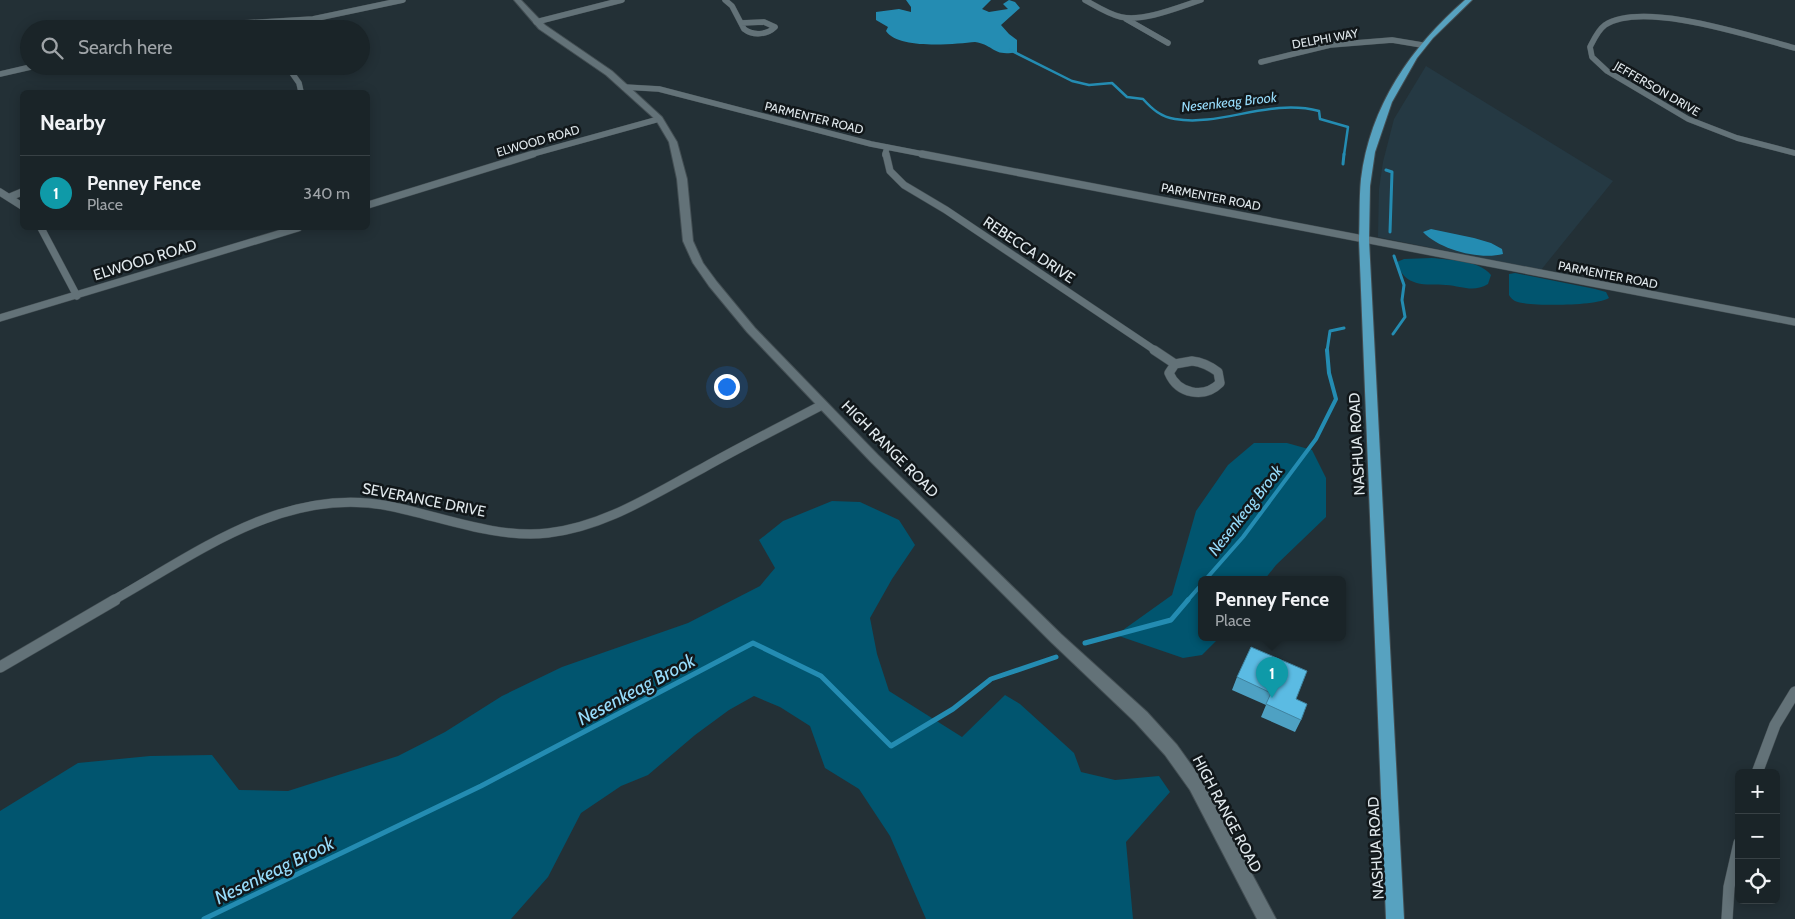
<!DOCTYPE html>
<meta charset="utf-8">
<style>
body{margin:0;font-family:Cabin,sans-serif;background:#273034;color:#f1f3f6}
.controls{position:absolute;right:15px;bottom:15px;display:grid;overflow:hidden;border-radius:8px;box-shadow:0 2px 12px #0003}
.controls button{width:45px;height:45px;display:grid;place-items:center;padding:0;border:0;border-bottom:1px solid #384145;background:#1a2428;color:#f1f3f6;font:25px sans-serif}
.you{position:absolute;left:726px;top:386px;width:18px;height:18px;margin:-12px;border:4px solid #fff;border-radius:50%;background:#1a73e8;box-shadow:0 0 0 8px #1a73e833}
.badge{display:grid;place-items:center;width:32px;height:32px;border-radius:50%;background:#64c5ee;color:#fff;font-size:16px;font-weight:700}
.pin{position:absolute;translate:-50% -41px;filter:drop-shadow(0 1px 2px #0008)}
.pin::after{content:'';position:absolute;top:26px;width:18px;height:15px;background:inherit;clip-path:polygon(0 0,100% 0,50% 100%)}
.popup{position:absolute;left:1198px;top:576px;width:148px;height:65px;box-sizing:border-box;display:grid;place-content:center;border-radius:8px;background:#1a2428;filter:drop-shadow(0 1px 4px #0005);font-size:16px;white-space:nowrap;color:#9fa4a8}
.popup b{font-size:19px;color:#f1f3f6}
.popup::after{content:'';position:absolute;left:50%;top:100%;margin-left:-10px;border:10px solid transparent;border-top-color:#1a2428}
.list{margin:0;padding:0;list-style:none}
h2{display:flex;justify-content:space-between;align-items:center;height:65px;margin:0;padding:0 20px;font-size:21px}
h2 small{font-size:16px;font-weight:400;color:#9fa4a8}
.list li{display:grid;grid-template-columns:32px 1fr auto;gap:15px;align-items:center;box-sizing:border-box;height:75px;padding:0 20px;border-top:1px solid #384145}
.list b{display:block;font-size:19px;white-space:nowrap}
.list p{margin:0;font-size:16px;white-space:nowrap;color:#9fa4a8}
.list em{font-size:16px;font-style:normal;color:#9fa4a8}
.icon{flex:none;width:28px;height:28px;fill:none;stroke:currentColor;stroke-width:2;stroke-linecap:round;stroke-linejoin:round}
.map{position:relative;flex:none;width:1795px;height:919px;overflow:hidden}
.search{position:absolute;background:#1a2428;box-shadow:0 2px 12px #0003;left:20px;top:20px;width:350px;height:55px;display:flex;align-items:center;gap:12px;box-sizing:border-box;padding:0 18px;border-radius:28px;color:#9fa4a8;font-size:19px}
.panel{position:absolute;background:#1a2428;box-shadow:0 2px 12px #0003;left:20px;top:90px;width:350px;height:140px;border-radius:8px}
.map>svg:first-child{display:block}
.built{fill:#253943}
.green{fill:#01556f}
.water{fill:#248cb2}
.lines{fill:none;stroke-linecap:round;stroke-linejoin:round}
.stream-far3{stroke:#248cb2;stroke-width:2.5}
.stream-far2{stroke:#248cb2;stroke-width:3}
.stream-far1{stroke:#248cb2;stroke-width:4}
.stream{stroke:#248cb2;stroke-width:5}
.street-far3-casing{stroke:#434e53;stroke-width:6}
.street-far2-casing{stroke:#434e53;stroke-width:8}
.street-far1-casing{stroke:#434e53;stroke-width:10}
.street-casing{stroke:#434e53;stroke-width:12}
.secondary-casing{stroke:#434e53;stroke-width:2}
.primary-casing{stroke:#434e53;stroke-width:2}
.street-far3{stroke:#637278;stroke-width:5.5}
.street-far2{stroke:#637278;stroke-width:7}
.street-far1{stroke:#637278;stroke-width:9}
.street{stroke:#637278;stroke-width:11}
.secondary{fill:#637278;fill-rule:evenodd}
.primary{fill:#57a2c0;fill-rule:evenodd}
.wall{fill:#4ea1c3}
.building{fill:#5bbbe3;stroke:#40839f}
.labels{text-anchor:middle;stroke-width:5;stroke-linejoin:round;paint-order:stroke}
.far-street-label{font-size:12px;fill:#e0e8ec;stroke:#11171a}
.far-water-label{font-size:14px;font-style:italic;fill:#96dbfa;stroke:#11171a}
.street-label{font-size:15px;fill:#e0e8ec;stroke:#11171a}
.water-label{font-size:16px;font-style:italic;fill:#96dbfa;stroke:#11171a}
.near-water-label{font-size:19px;font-style:italic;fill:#96dbfa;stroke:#11171a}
</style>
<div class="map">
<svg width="1795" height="919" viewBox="0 0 1795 919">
<rect width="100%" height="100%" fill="#233036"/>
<path class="built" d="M1426,66L1613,181L1541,270L1378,237L1379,189L1383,162L1394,119Z"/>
<path class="green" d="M1432,258C1450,260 1479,260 1491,275L1488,284C1473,293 1462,286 1446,285C1426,284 1404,288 1397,262L1404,259Z
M1515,273L1595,289L1606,292L1609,298C1598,306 1528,307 1515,301C1513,300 1510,297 1509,295V274Z
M1254,443H1287L1312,450L1326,478V517L1276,565L1265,579H1202V637H1220L1202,655L1183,658L1116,635L1172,595L1196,511L1228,465Z
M832,501L860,502L899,520L915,545L892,579L870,618L877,654L889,691L962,737L1005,695L1020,704L1074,753L1081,772L1115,780L1159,776L1170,792L1126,842L1133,919H926L890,836L859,789L825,768L810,726L780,707L754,696L729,710L695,735L648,775L621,786L581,813L548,877L511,919H0V811L78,763L150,756L212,755L239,790L288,791L398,756L445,732L502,696L562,667L688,623L760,586L775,568L759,540L783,521Z"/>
<path class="water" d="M906,0H991L982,9L989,12L1008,9L1003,4L1009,0L1015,2L1020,8L1001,25L1009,34L1017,40V52C992,57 995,45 975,42C955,44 899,50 886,31L888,27L876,20V12L899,9L911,12V7Z
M1431,229L1474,238L1491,243L1502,249L1503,254C1480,260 1440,250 1423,232Z"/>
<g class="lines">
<path class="stream-far3" d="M1010,50L1072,81L1089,85L1112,83L1127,97L1143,99C1152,109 1161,117 1175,119C1221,127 1269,98 1319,111L1320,119L1348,127L1344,155"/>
<path class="stream-far2" d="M1343,164L1344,154
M1386,170L1392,172L1390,232
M1393,334L1405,317L1402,300L1404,285L1394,256
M1327,351L1330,331L1344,328"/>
<path class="stream-far1" d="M1206,579L1243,537L1316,439L1336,399L1329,373L1327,350
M1187,601L1202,584"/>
<path class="stream" d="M1085,643L1171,620L1188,600
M204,919L481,786L753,643L821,676L891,746L953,709L991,679L1056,657"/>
<g class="street-far3-casing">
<path id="street-far3" d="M725,0L732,6L744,29C753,36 767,35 775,27L764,22L741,23
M1085,0C1096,6 1108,14 1121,17C1144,22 1179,7 1201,0
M1126,19L1168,43
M536,22L622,0
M207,29L244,23L313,19L403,0
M1795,48C1753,37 1643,0 1605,25C1598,30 1594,39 1590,47L1592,57L1607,71L1688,119L1737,138L1795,153
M1261,62L1330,45L1392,40L1422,45
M287,66L299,83L301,92
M0,74L35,66
M624,87L659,89L871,144L928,155
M529,155L659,119
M885,155L887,147"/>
</g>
<g class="street-far2-casing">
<path id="street-far2" d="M886,154L890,171L904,185L946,210L1156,351
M922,154L1795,322
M0,192L22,206
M10,197L22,192
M368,205L533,154
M41,228L77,296
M0,318L298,228"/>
</g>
<g class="street-far1-casing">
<path id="street-far1" d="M1154,350L1175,364
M1192,361C1202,362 1210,366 1218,372L1220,383C1204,399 1178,394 1169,373L1175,364Z
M112,601C197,553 286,485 389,506C440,516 495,539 548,533C604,527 654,494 703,468C742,446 782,426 822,405"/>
</g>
<g class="street-casing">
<path id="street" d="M0,667L115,600
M1757,773L1775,725L1795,692
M1727,919L1729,887L1739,843"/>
</g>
<g class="secondary-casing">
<path id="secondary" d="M514,0H521L545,25L612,71L662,117L677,142L687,179L693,241L703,263L717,282L755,328L878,455L1061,634L1147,712L1177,745L1202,780L1276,919H1257L1190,790L1165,755L1135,722L1051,642L870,461L747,332L709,286L693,263L683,241L677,179L669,142L656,120L606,75L539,29Z"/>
</g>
<g class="primary-casing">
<path id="primary" d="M1465,0H1472L1433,38L1417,58L1392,102L1375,152L1370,186L1369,240L1404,919H1386L1359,240C1360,220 1359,199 1361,179C1370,106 1411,47 1465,0Z"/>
</g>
<use href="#street-far3" class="street-far3"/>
<use href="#street-far2" class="street-far2"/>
<use href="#street-far1" class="street-far1"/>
<use href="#street" class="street"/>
<use href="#secondary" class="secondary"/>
<use href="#primary" class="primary"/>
</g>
<path class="wall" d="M1237,677L1296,699L1301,720L1295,732L1261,717L1266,705L1232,690Z"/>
<path class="building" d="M1251,647L1307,671L1296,699L1307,704L1301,720L1266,704L1271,693L1237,677Z"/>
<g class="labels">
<g class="far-street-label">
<text transform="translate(1325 39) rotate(-10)" y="4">DELPHI WAY</text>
<text transform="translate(1657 89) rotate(30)" y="4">JEFFERSON DRIVE</text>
<text transform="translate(814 118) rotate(14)" y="4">PARMENTER ROAD</text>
<text transform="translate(538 141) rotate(-16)" y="4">ELWOOD ROAD</text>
<text transform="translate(1211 197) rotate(11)" y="4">PARMENTER ROAD</text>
<text transform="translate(1608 275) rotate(11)" y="4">PARMENTER ROAD</text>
</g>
<g class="far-water-label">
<text transform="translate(1229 102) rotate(-6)" y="5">Nesenkeag Brook</text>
</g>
<g class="street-label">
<text transform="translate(1029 250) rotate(34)" y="5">REBECCA DRIVE</text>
<text transform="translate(145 260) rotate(-17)" y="5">ELWOOD ROAD</text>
<text transform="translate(1357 444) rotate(-93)" y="5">NASHUA ROAD</text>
<text transform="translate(890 449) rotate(45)" y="5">HIGH RANGE ROAD</text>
<text transform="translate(424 500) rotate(11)" y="5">SEVERANCE DRIVE</text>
<text transform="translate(1227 814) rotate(62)" y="5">HIGH RANGE ROAD</text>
<text transform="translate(1376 848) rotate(-93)" y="5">NASHUA ROAD</text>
</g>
<g class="water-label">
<text transform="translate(1245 510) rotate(-52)" y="6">Nesenkeag Brook</text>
</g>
<g class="near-water-label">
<text transform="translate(636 689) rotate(-28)" y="7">Nesenkeag Brook</text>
<text transform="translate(274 870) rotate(-26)" y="7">Nesenkeag Brook</text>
</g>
</g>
</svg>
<div class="controls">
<button>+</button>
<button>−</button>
<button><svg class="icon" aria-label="locate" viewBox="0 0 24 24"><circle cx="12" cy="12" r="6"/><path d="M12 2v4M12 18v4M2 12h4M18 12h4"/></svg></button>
</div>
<div class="you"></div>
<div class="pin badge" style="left:1272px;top:698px;background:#0f9aa8">1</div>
<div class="popup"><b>Penney Fence</b>Place</div>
<div class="search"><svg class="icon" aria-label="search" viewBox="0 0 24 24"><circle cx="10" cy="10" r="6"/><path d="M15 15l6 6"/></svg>Search here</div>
<section class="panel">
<h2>Nearby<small></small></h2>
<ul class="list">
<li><span class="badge" style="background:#0f9aa8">1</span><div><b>Penney Fence</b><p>Place</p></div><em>340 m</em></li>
</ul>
</section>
</div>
